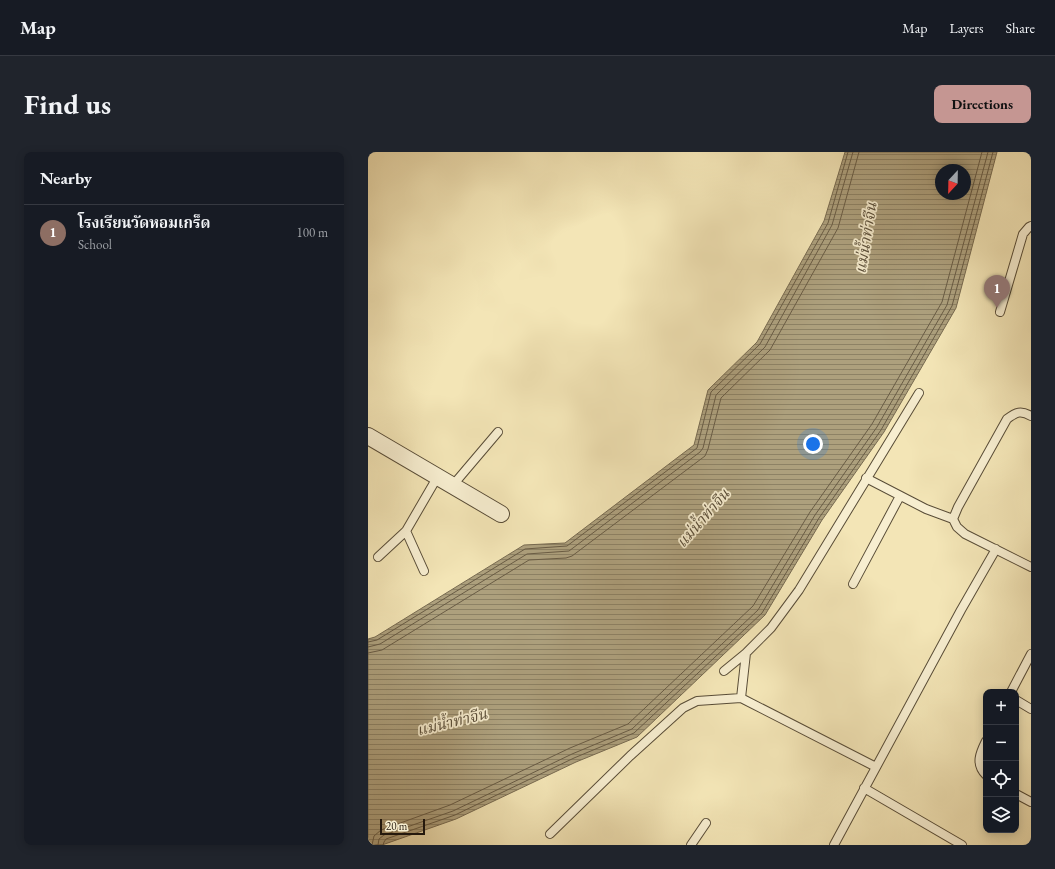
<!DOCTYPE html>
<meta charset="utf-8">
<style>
body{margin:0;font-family:"EB Garamond","Noto Serif Thai",serif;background:#20242c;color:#f1f3f6}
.controls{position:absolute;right:12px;bottom:12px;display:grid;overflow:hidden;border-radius:8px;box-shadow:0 2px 10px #0003}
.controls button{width:36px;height:36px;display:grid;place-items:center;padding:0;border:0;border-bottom:1px solid #363941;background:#171b24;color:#f1f3f6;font:20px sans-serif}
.compass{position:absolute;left:567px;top:12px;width:36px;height:36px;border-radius:50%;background:#171b24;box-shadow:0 2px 10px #0003;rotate:202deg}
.scale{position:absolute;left:12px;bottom:10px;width:45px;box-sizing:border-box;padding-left:4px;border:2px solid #25190d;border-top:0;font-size:11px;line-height:14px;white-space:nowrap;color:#25190d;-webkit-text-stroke:3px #f7eed0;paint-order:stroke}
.you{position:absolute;left:445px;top:292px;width:14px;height:14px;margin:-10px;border:3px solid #fff;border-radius:50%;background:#1a73e8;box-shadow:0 0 0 6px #1a73e833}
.badge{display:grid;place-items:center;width:26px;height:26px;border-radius:50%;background:#c59692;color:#fff;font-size:13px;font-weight:700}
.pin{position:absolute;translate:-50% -33px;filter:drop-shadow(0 1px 2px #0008)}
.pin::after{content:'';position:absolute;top:21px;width:14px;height:12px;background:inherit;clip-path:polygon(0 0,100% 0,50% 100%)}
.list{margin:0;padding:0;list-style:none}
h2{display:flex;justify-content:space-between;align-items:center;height:52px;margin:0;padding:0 16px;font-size:17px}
h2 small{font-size:13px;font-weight:400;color:#9ea1a6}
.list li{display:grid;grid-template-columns:26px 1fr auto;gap:12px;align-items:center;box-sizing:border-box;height:56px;padding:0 16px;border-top:1px solid #363941}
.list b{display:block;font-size:15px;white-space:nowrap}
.list p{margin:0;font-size:13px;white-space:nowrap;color:#9ea1a6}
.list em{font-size:13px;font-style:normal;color:#9ea1a6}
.icon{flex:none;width:22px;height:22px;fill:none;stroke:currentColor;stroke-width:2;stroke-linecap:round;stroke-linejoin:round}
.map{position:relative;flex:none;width:663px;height:693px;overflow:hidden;border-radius:8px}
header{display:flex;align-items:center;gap:24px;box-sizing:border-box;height:56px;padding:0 20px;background:#171b24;border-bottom:1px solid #363941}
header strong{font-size:19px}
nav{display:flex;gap:22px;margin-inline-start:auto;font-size:14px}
.intro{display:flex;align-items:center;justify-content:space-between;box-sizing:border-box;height:96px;padding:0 24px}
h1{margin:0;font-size:28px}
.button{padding:10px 18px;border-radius:8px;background:#c59692;color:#111;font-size:14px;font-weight:700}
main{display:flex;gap:24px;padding:0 24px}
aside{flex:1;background:#171b24;border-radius:8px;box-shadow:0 2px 10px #0003}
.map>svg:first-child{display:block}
.water{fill:url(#water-rules);stroke:#776a50;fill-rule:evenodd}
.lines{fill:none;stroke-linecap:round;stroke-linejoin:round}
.shore{stroke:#695c45;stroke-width:1}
.lane-casing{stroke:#584c37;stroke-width:10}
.street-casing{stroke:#584c37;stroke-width:18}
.lane{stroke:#f7eed0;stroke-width:8}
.street{stroke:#f7eed0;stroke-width:16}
.labels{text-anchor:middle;stroke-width:3.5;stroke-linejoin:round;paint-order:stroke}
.water-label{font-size:15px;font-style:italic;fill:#5b4f3a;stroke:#f7eed0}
</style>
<header>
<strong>Map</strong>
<nav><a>Map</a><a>Layers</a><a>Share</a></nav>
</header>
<div class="intro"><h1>Find us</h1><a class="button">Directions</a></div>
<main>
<aside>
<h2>Nearby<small></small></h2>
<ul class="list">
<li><span class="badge" style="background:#8d6e63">1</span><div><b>โรงเรียนวัดหอมเกร็ด</b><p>School</p></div><em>100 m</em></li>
</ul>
</aside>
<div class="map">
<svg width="663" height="693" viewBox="0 0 663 693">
<defs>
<pattern id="water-rules" width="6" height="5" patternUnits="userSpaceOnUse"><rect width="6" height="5" fill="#ada07d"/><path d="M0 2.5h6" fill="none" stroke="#8d8265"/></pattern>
</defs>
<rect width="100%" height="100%" fill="#f3e5b6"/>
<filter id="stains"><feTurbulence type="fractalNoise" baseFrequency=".005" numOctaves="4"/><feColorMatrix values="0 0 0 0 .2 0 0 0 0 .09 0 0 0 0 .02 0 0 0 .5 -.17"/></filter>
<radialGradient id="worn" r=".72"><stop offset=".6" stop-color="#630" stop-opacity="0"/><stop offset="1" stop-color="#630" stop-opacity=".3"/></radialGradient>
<path class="water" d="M477,0H629L588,156L516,280L454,368L397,463L269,585L208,610L88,667L14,693H0V487L7,485L156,393L197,391L326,293L340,238L389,190L456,69ZM573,18H597V42H573Z"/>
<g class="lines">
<path class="shore" d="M0,490L9,488L157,397L199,394L329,296L343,240L392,192L460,71L480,0
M0,495L12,492L159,402L201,399L332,300L335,296L348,243L397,195L464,73L485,0
M0,501L14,498L161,408L198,406L204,404L337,304L340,297L353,246L402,198L470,76L491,0
M4,693L6,684L13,678L82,653L202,596L260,572L385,454L442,360L504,272L574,150L614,0
M10,693L11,687L16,683L85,659L204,602L264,577L390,458L447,363L509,275L579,153L620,0
M15,693L16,690L18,687L87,663L206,606L266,581L394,461L451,366L513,278L584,154L625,0"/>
<g class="lane-casing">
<path id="lane" d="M632,160L655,82L661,75L663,74
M663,264C653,258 648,260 639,267L590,355L585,367L589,375L597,382L663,415
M498,326L558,357L585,367
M85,333L130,280
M38,379L56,419
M10,405L38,379L70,324
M485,432L532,344
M356,519L378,501
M643,540L663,502
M373,546L378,501L403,476L431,438L551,241
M648,548L663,557
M618,589C612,601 607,612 618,623
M496,636L594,693
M648,642L663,650
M182,682L262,604L315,556L329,549L373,546L508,615
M323,693L338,671
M466,693L593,458L628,397"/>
</g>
<g class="street-casing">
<path id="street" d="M0,284L133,362"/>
</g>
<use href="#lane" class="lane"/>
<use href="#street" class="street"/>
</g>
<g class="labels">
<g class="water-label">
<text transform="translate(498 86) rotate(-81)" y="5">แม่น้ำท่าจีน</text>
<text transform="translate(335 366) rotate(-49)" y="5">แม่น้ำท่าจีน</text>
<text transform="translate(84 570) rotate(-14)" y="5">แม่น้ำท่าจีน</text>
</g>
</g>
<rect width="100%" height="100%" filter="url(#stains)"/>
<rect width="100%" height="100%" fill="url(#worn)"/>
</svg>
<div class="controls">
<button>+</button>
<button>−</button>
<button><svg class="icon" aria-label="locate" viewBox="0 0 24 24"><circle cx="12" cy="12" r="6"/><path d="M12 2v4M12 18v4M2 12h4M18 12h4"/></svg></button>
<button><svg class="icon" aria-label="layers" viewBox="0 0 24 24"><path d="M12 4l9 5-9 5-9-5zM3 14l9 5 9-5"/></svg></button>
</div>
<svg class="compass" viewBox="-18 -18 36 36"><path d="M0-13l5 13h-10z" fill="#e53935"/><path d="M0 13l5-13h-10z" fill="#9ea1a6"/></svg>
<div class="scale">20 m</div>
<div class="you"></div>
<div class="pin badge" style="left:629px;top:156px;background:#8d6e63">1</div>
</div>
</main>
